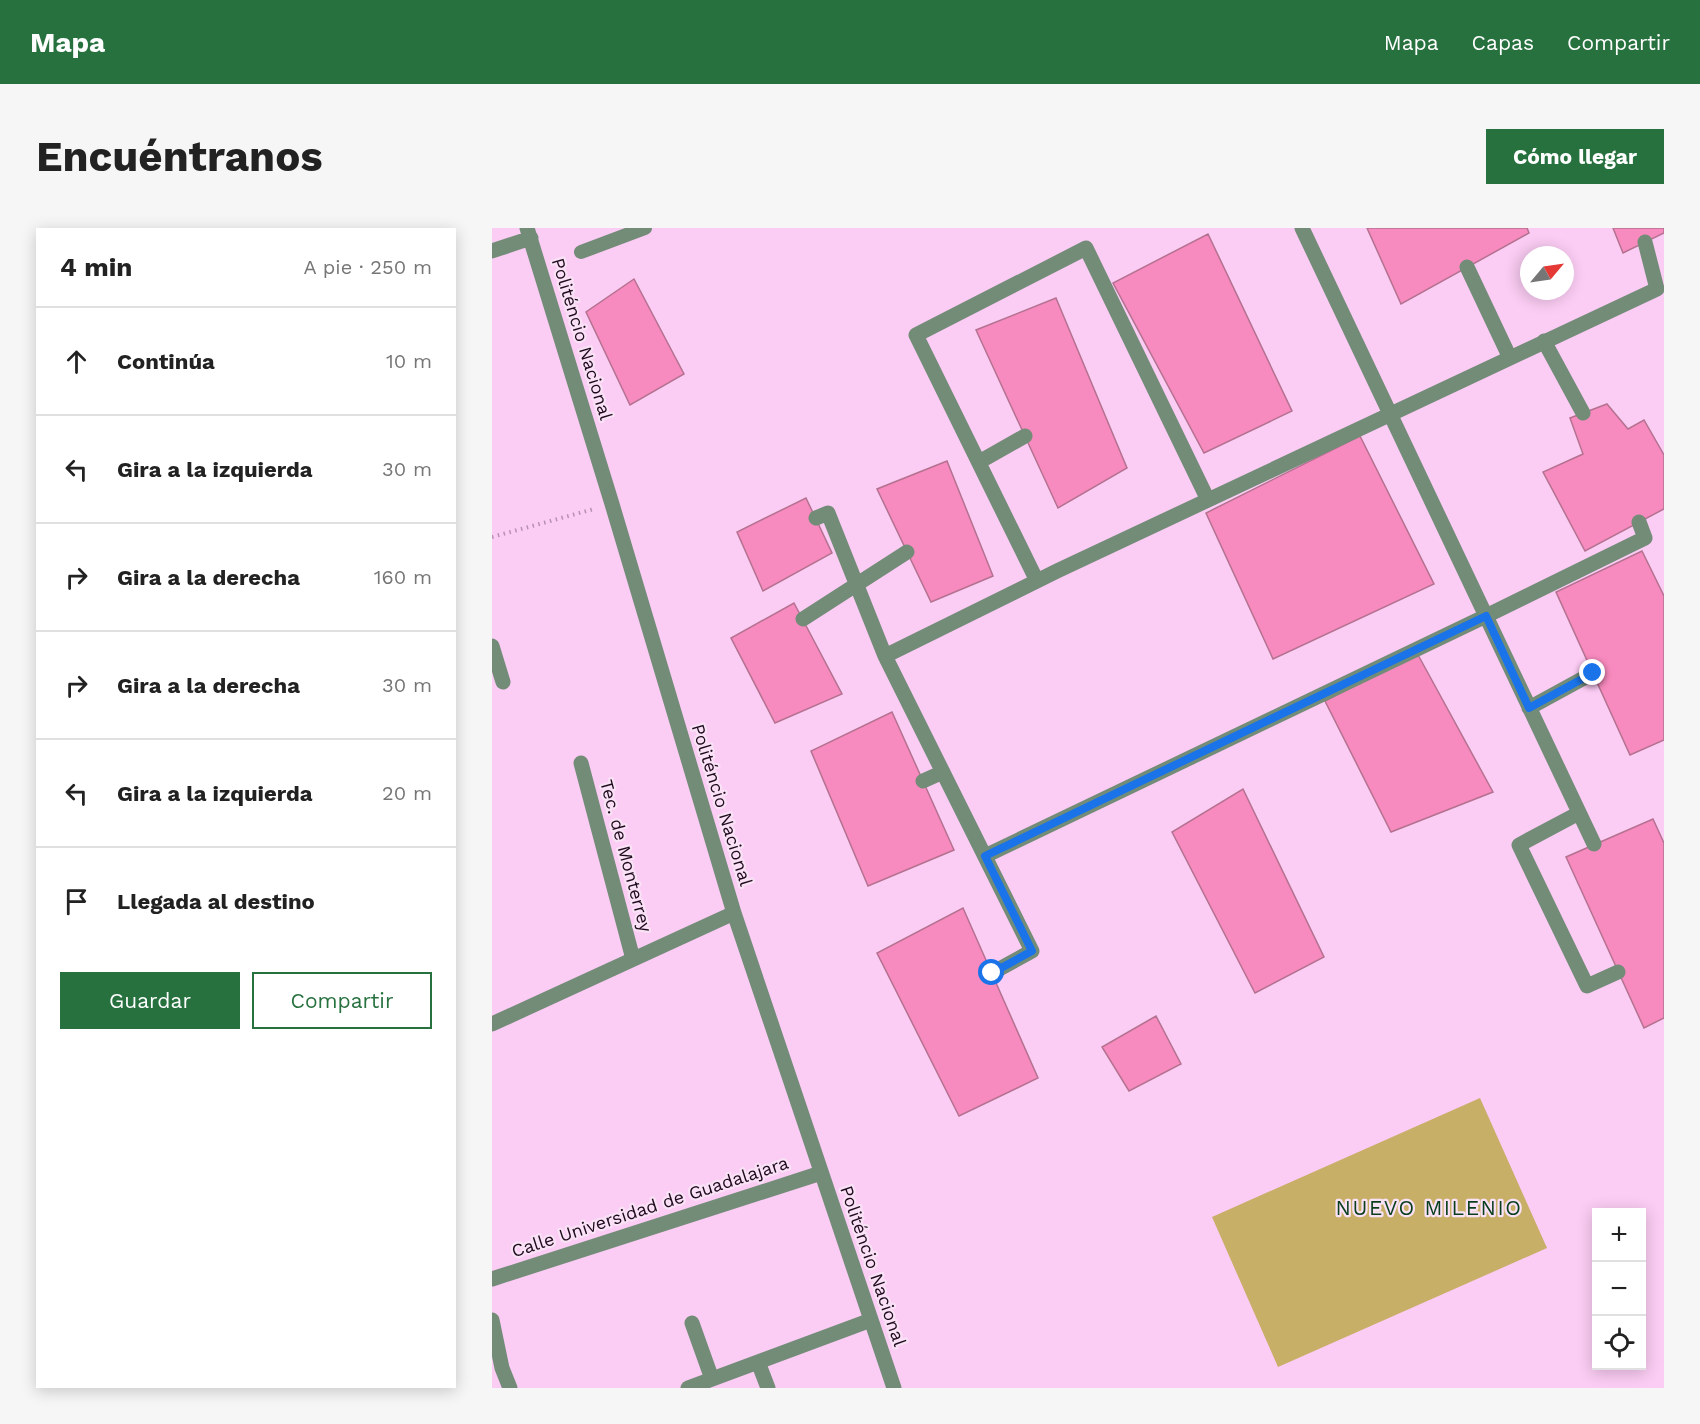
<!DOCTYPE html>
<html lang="es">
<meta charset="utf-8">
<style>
body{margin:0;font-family:"Work Sans",sans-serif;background:#f6f6f6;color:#222}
.controls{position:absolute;right:18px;bottom:18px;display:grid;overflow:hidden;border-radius:0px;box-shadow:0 3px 15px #0003}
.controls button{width:54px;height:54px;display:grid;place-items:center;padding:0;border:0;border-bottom:2px solid #e0e0e0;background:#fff;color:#222;font:30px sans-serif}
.compass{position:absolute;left:1028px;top:18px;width:54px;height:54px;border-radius:50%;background:#fff;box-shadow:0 3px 15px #0003;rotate:61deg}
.stop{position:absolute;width:18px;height:18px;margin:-14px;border:4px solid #1a73e8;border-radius:50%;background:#fff}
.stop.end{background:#1a73e8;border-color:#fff;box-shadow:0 2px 6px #0008}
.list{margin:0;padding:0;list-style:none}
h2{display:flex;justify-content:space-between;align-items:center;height:78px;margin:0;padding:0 24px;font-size:26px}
h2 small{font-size:20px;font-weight:400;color:#767676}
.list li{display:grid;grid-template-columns:39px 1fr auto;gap:18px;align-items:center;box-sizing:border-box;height:108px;padding:0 24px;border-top:2px solid #e0e0e0}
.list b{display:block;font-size:22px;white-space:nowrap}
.list em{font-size:20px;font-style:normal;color:#767676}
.actions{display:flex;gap:12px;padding:18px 24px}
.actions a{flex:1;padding:14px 0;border:2px solid #27713f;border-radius:0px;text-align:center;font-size:21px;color:#27713f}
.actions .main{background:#27713f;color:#fff}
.icon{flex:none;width:33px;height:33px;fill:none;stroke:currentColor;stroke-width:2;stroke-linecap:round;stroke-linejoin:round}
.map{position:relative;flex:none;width:1172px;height:1160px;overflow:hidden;border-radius:0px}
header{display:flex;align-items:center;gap:36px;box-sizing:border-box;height:84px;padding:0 30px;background:#27713f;color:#fff}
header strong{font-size:28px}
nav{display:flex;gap:33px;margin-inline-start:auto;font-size:21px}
.intro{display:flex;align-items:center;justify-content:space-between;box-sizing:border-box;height:144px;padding:0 36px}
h1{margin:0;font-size:42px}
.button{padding:15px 27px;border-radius:0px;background:#27713f;color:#fff;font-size:21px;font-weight:700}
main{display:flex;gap:36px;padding:0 36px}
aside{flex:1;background:#fff;border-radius:0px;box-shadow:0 3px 15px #0003}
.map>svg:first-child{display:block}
.green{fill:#c7af68}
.building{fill:#f78abe;stroke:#b47290;stroke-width:1.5}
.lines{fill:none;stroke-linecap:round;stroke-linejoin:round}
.path{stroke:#b791b2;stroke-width:4;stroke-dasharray:1.5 4.5;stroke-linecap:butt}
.service{stroke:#738c78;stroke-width:14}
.pedestrian{stroke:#738c78;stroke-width:15}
.minor{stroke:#738c78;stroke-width:15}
.route{stroke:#1a73e8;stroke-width:8}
.labels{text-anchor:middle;stroke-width:4.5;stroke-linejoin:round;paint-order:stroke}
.street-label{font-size:18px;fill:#1e0a1c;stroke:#fae2f6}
.quarter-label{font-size:21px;letter-spacing:1.5px;fill:#083e1c;stroke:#fae2f6}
</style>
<header>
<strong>Mapa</strong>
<nav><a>Mapa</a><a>Capas</a><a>Compartir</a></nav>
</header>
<div class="intro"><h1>Encuéntranos</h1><a class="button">Cómo llegar</a></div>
<main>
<aside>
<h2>4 min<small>A pie · 250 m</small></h2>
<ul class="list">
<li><svg class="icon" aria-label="ahead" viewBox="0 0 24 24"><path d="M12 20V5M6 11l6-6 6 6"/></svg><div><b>Continúa</b></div><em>10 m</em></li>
<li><svg class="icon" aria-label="left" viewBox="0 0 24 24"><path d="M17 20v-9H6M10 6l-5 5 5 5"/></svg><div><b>Gira a la izquierda</b></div><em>30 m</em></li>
<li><svg class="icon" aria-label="right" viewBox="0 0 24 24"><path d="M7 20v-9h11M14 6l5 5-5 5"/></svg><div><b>Gira a la derecha</b></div><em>160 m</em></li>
<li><svg class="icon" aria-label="right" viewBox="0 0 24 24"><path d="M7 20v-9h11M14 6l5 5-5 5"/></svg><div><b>Gira a la derecha</b></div><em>30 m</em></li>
<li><svg class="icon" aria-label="left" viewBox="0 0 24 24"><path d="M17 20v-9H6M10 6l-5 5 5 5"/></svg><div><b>Gira a la izquierda</b></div><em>20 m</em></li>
<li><svg class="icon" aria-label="arrive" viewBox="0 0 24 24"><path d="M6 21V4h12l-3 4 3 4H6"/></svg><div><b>Llegada al destino</b></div></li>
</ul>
<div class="actions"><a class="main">Guardar</a><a>Compartir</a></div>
</aside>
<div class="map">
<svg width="1172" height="1160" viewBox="0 0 1172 1160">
<rect width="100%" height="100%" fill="#fbccf4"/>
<path class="green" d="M988,870L1055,1020L786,1139L720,989Z"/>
<path class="building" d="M875,0H1035L1037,5L909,76Z
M1121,0H1172V5L1131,25Z
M716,6L800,183L712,225L621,55Z
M142,51L192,146L138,177L94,84Z
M564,70L635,240L566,280L484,102Z
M1115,176L1136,201L1152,192L1172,227V281L1093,323L1051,244L1091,226L1078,190Z
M868,208L942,356L781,431L714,285Z
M455,233L501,348L439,374L385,261Z
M314,270L340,325L271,363L245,304Z
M1150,323L1172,368V512L1138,527L1064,364Z
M302,375L350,466L283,495L239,410Z
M925,425L1001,564L899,604L833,473Z
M400,484L462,622L376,658L319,523Z
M751,561L832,729L763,765L680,604Z
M1161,591L1172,615V790L1152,800L1074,629Z
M471,680L546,850L467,888L385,725Z
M664,788L689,836L637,863L610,819Z"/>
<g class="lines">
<path class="path" d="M0,309L102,281"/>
<path class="service" d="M89,24L153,0"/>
<path class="pedestrian" d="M810,0L1102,616
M975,39L1018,130
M1052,113L1091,185
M487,234L533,208
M324,290L336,285L393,428
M545,353L424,107L594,20L716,272
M311,391L415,324
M1037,480L1101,445
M431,553L451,544
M1087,585L1027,617L1095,758L1126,744
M493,628L994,388L1153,310L1147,294
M500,745L540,723L393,428L565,343L1165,61L1153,14"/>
<path class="minor" d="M35,0L120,276L242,685L402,1160
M0,23L39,10
M0,418L11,454
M89,535L141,731
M0,796L242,685
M0,1051L329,945
M0,1092L10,1140L18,1160
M200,1095L220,1151
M266,1134L276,1160
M196,1160L379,1092"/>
</g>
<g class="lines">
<path class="route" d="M500,745L540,723L493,628L994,388L1037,480L1101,445"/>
</g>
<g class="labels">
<g class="street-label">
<text transform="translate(90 111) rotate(73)" y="6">Politéncio Nacional</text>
<text transform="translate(230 577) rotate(73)" y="6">Politéncio Nacional</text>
<text transform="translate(134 628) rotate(75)" y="6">Tec. de Monterrey</text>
<text transform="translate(158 979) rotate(-18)" y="6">Calle Universidad de Guadalajara</text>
<text transform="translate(381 1038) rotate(71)" y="6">Politéncio Nacional</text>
</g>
<g class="quarter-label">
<text x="937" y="987">NUEVO MILENIO</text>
</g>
</g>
</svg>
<div class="controls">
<button>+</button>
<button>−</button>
<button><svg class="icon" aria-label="locate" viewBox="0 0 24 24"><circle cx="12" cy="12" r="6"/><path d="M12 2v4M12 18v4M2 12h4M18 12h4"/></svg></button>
</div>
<svg class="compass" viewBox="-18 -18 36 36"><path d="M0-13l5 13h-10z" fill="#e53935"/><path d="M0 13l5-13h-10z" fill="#767676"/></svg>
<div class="stop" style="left:500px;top:745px"></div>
<div class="stop end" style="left:1101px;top:445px"></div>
</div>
</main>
